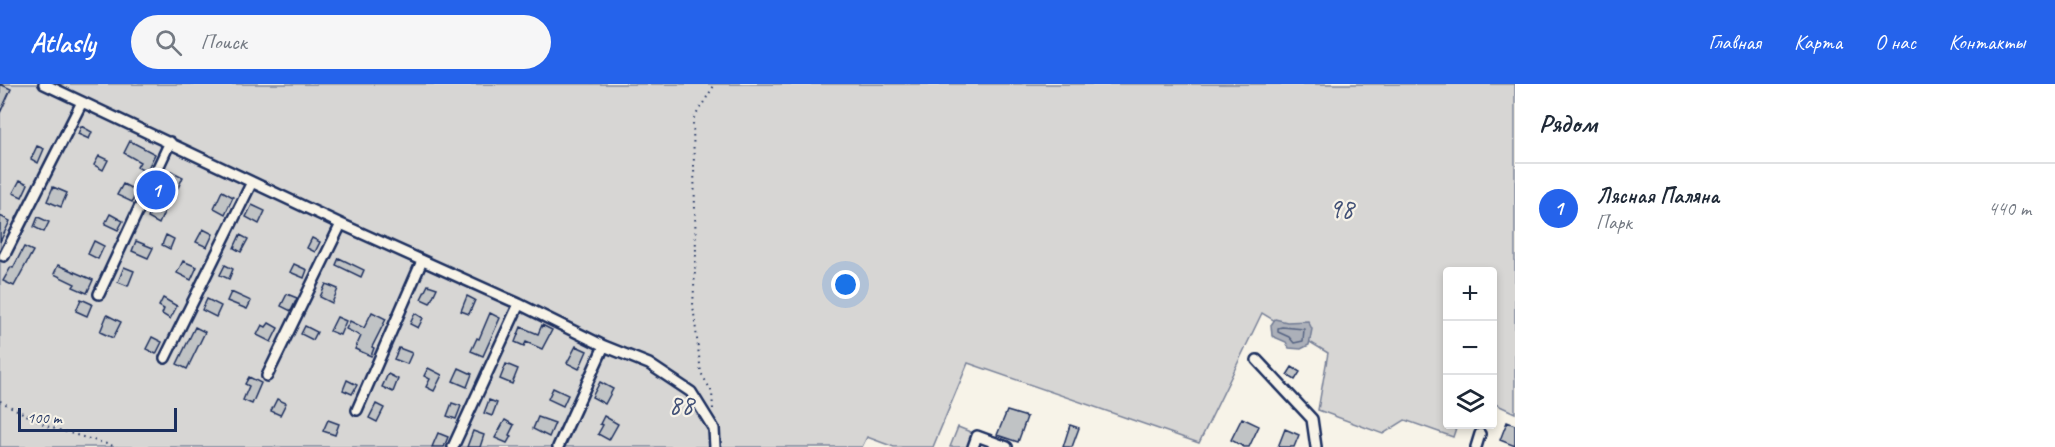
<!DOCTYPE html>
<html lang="ru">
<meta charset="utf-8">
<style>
body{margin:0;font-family:Caveat,sans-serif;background:#f6f6f7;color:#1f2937}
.controls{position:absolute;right:18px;bottom:18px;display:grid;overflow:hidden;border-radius:6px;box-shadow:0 3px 9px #0003}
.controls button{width:54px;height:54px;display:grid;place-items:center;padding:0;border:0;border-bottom:2px solid #e0e1e3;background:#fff;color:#1f2937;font:30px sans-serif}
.scale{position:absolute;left:18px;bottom:15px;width:159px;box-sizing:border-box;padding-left:6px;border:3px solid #1b2f5e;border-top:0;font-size:16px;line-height:21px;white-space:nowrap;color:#1b2f5e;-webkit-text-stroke:4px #f7f3e8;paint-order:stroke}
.you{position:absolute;left:846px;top:201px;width:21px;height:21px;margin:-15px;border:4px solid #fff;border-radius:50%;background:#1a73e8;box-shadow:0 0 0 9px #1a73e833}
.badge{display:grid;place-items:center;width:39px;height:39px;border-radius:50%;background:#2563eb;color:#fff;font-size:20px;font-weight:700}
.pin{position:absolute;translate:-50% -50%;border:3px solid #fff;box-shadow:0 2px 6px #0006}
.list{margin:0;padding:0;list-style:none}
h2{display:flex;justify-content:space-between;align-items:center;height:78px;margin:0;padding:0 24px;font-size:26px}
h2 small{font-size:20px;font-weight:400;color:#747a83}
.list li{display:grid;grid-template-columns:39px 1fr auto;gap:18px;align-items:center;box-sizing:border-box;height:90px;padding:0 24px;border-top:2px solid #e0e1e3}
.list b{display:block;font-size:22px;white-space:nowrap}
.list p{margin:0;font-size:20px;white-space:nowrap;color:#747a83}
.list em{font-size:20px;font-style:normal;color:#747a83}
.icon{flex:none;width:33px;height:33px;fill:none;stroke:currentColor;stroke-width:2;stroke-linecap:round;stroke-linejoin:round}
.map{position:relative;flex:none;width:1515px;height:363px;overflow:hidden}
header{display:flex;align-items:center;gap:36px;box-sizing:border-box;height:84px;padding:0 30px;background:#2563eb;color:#fff}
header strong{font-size:28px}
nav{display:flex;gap:33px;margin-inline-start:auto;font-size:21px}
.search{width:420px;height:54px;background:#f6f6f7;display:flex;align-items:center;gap:15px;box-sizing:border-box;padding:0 21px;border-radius:33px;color:#747a83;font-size:22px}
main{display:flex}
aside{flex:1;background:#fff}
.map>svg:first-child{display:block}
.green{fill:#d7d6d4;stroke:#798299;stroke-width:1.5}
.water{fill:#acb0b9;stroke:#727c95;stroke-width:1.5}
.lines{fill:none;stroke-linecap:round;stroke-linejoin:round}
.shore{stroke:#556382;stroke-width:1.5}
.building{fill:#c0c3c5;stroke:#1b2f5e;stroke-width:1.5}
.minor-casing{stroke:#1b2f5e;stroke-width:14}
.path{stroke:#1b2f5e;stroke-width:2;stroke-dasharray:1.5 4.5;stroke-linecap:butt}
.minor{stroke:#f7f3e8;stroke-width:9}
.labels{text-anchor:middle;stroke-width:4.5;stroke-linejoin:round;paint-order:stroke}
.park-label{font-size:28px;fill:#415076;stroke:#f7f3e8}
</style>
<header>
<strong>Atlasly</strong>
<div class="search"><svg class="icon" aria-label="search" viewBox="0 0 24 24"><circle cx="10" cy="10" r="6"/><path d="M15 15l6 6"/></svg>Поиск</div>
<nav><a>Главная</a><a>Карта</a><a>О нас</a><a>Контакты</a></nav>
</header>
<main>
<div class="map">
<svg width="1515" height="363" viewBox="0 0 1515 363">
<rect width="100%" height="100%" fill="#f7f3e8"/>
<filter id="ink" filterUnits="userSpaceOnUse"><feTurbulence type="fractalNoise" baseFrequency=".0167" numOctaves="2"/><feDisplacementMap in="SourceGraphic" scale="12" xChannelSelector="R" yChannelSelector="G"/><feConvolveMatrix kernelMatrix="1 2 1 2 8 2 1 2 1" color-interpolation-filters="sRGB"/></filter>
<g filter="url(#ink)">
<path class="green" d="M0,0H1515V329L1493,319L1492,188H1448V340L1457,341L1453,353L1405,336L1383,350L1318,326L1328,269L1262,229L1199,359L968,279L933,363H894L867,353L862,363H0Z
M958,343L973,349L968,363H950Z"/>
<path class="water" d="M1275,235L1287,238L1308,237L1312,245L1309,261L1301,265L1289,264L1286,258L1272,252L1271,241Z"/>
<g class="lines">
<path class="shore" d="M1282,243L1304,245L1303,257L1294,259L1289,253L1278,248V244Z"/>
</g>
<path class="building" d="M0,0L11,5L0,29Z
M81,42L92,48L89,55L78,50Z
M130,57L155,70L146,88L137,83L140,78L124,69Z
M37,62L44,65L38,79L31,75Z
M99,72L108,76L103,86L94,81Z
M171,87L183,93L177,106L164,100Z
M20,96L28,100L22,113L13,109Z
M123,100L137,107L132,118L117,111Z
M53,103L67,109L61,123L47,117Z
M222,107L233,113L225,130L214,124Z
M154,121L165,126L159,140L148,134Z
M252,121L265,127L259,140L246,133Z
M110,130L123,137L118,146L105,140Z
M0,132L10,137L0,158Z
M38,133L49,138L44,148L34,143Z
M203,145L213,150L207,163L196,158Z
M166,151L174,155L170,165L162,161Z
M240,151L248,155L241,168L234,164Z
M312,154L320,158L315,168L307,164Z
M94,157L104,162L98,175L88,170Z
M136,157L153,164L148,174L132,167Z
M24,163L33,167L14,202L3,197L11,183L13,184Z
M339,174L364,186L361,193L336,181Z
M183,177L197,183L191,196L177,189Z
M294,180L307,186L304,194L290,188Z
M58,181L93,196L87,209L73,203L75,200L54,190Z
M225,181L233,185L229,195L220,191Z
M124,183L134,187L128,202L118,198Z
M326,200L338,205L332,219L320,213Z
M428,201L437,204L430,219L421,215Z
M231,208L251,217L247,225L227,217Z
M287,210L297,214L291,227L281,222Z
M467,212L475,216L469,230L461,227Z
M163,214L177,222L170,235L162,230L164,225L159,222Z
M81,215L92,220L87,232L76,227Z
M207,215L221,222L216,233L202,226Z
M372,228L386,235L372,263L374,264L371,272L355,265L361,252L346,245L350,237L364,244Z
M415,229L423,234L418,244L410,240Z
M490,229L500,234L483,272L471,267L477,254L479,255Z
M107,231L121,238L113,254L100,248Z
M337,233L346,237L340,251L330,247Z
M269,239L278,244L271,258L257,251L262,241L266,243Z
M542,241L552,246L542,265L526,258L524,262L515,258L521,243L538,250Z
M305,242L317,248L313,256L301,250Z
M195,243L205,248L187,285L177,280Z
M152,253L162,258L156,270L146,265Z
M576,262L587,267L579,285L567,279Z
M399,264L412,269L407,280L394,275Z
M506,280L518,285L512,300L500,295Z
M1292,283L1300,288L1295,296L1287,291Z
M428,284L442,291L434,307L426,303L430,295L424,292Z
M459,284L472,290L467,303L453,297Z
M388,290L398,295L393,308L382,303Z
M249,293L261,299L252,320L243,316L249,302L245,300Z
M347,296L357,301L352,310L343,306Z
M600,298L613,305L605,320L592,313Z
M553,304L568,311L563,322L548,315Z
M277,315L286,319L280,331L271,327Z
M489,316L497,319L492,332L484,329Z
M452,319L461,322L456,335L447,332Z
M376,320L384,324L377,338L369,334Z
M1007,327L1027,333L1018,358L997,351Z
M604,332L618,340L609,356L598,350L603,341L600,340Z
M538,333L555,339L549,353L533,345Z
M1242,334L1259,342L1249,363H1244L1231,356Z
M328,336L339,340L335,351L323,347Z
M505,336L514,341L509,351L511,352L507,359L495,354Z
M1507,338L1515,341V362L1500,356Z
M1070,341L1079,344L1072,363H1063Z
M1285,345L1299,351L1294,363H1278Z
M473,347L484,351L480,363H467Z
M438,349L448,353L444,363H432Z"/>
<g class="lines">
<g class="minor-casing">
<path id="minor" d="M44,0L341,140L519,220L604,262L649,280L691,308L714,345L715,363
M4,172L82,18
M99,210L170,58
M165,274L252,98
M1257,276L1312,335L1316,363
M267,292L341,140
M357,326L422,177
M453,363L519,220
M558,363L604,262
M973,363L977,352L1007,363
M1476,363L1480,350"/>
</g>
<path class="path" d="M0,317L49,343L117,363
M713,325L712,308L701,289L693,221L696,169L693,40L694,34L715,0"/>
<use href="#minor" class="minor"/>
</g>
</g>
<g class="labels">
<g class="park-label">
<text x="1341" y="134">98</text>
<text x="681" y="330">88</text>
</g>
</g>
</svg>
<div class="controls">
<button>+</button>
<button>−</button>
<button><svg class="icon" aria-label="layers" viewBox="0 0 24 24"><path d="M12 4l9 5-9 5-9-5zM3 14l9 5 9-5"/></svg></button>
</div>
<div class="scale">100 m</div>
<div class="you"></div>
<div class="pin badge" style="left:156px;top:106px">1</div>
</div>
<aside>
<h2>Рядом<small></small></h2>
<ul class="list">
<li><span class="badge">1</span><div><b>Лясная Паляна</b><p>Парк</p></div><em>440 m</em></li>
</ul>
</aside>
</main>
